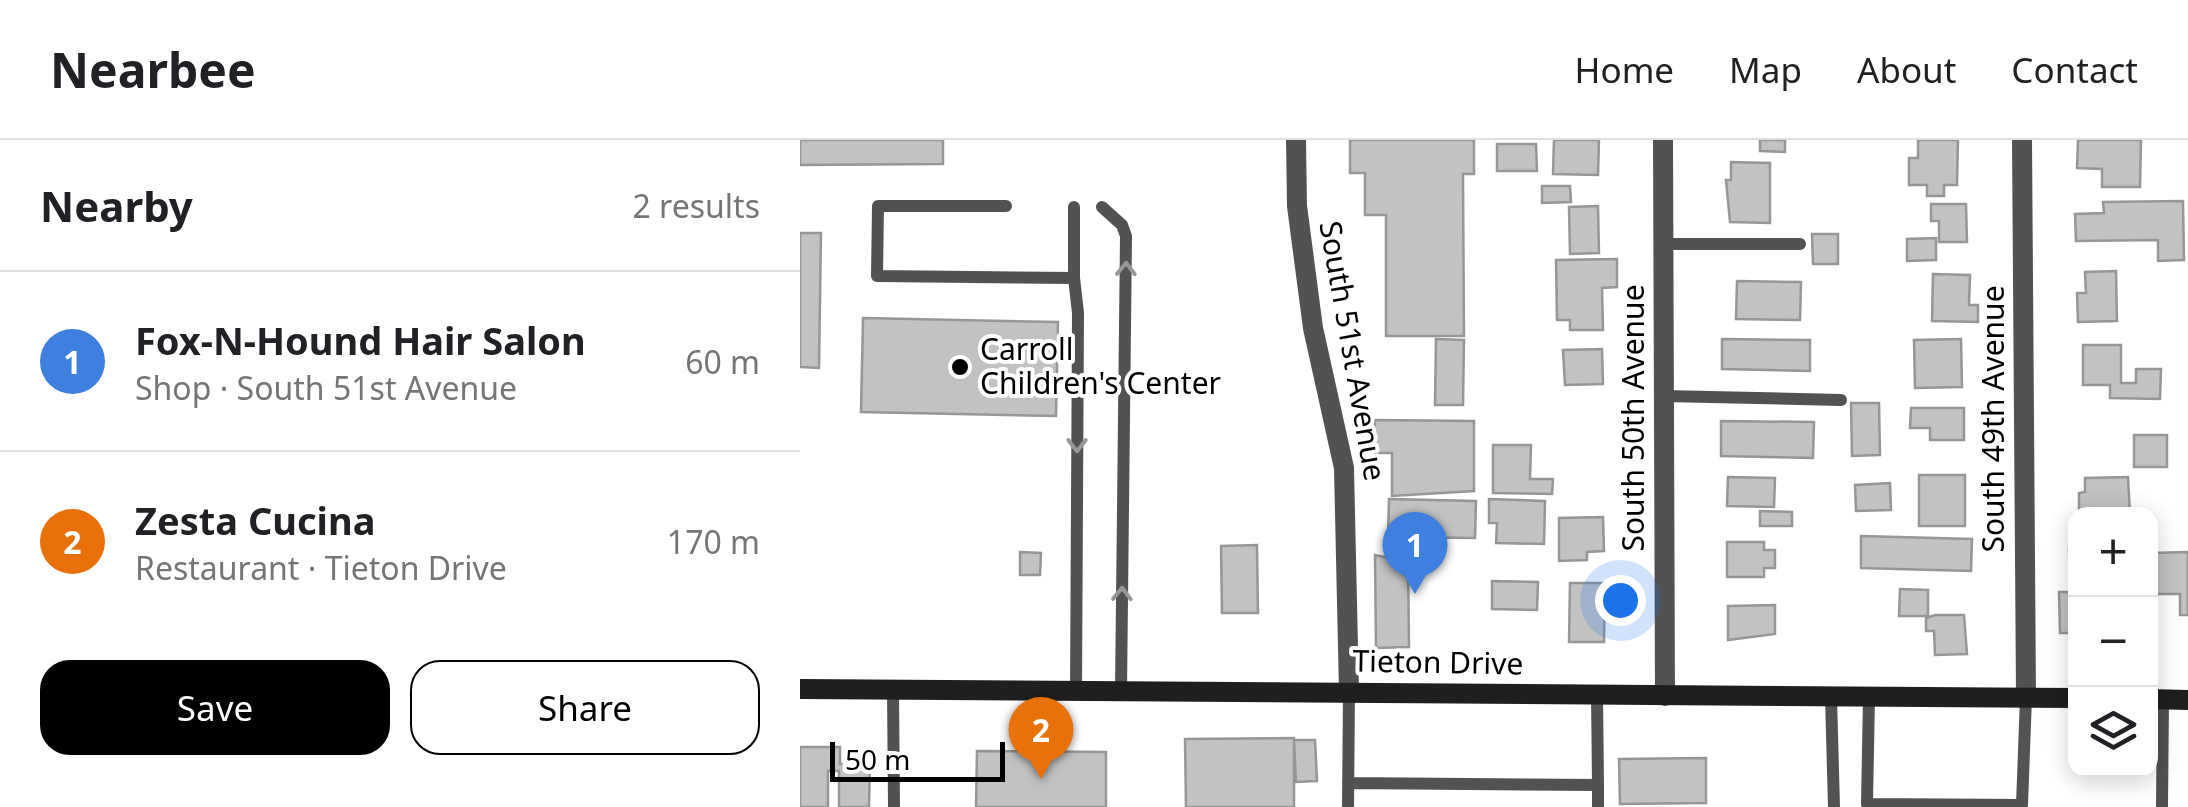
<!DOCTYPE html>
<meta charset="utf-8">
<style>
body{margin:0;font-family:"Noto Sans",sans-serif;background:#f6f6f6;color:#202124}
.controls{position:absolute;right:30px;bottom:30px;display:grid;overflow:hidden;border-radius:20px;box-shadow:0 5px 25px #0003}
.controls button{width:90px;height:90px;display:grid;place-items:center;padding:0;border:0;border-bottom:2px solid #e0e0e0;background:#fff;color:#202124;font:50px sans-serif}
.scale{position:absolute;left:30px;bottom:25px;width:175px;box-sizing:border-box;padding-left:10px;border:5px solid #000;border-top:0;font-size:28px;line-height:35px;white-space:nowrap;color:#000;-webkit-text-stroke:8px #fff;paint-order:stroke}
.you{position:absolute;left:820px;top:460px;width:35px;height:35px;margin:-25px;border:8px solid #fff;border-radius:50%;background:#1a73e8;box-shadow:0 0 0 15px #1a73e833}
.badge{display:grid;place-items:center;width:65px;height:65px;border-radius:50%;background:#000;color:#fff;font-size:32px;font-weight:700}
.pin{position:absolute;translate:-50% -82px;filter:drop-shadow(0 2px 5px #0008)}
.pin::after{content:'';position:absolute;top:52px;width:35px;height:30px;background:inherit;clip-path:polygon(0 0,100% 0,50% 100%)}
.list{margin:0;padding:0;list-style:none}
h2{display:flex;justify-content:space-between;align-items:center;height:130px;margin:0;padding:0 40px;font-size:42px}
h2 small{font-size:32px;font-weight:400;color:#757577}
.list li{display:grid;grid-template-columns:65px 1fr auto;gap:30px;align-items:center;box-sizing:border-box;height:180px;padding:0 40px;border-top:2px solid #e0e0e0}
.list b{display:block;font-size:38px;white-space:nowrap}
.list p{margin:0;font-size:32px;white-space:nowrap;color:#757577}
.list em{font-size:32px;font-style:normal;color:#757577}
.actions{display:flex;gap:20px;padding:30px 40px}
.actions a{flex:1;padding:22px 0;border:2px solid #000;border-radius:30px;text-align:center;font-size:35px;color:#000}
.actions .main{background:#000;color:#fff}
.icon{flex:none;width:55px;height:55px;fill:none;stroke:currentColor;stroke-width:2;stroke-linecap:round;stroke-linejoin:round}
.map{position:relative;flex:none;width:1388px;height:667px;overflow:hidden}
header{display:flex;align-items:center;gap:60px;box-sizing:border-box;height:140px;padding:0 50px;background:#fff;border-bottom:2px solid #e0e0e0}
header strong{font-size:48px}
nav{display:flex;gap:55px;margin-inline-start:auto;font-size:35px}
main{display:flex}
aside{flex:1;background:#fff}
.map>svg:first-child{display:block}
.building{fill:#c2c2c2;stroke:#969696;stroke-width:2.5}
.lines{fill:none;stroke-linecap:round;stroke-linejoin:round}
.lane{stroke:#525252;stroke-width:12}
.street{stroke:#525252;stroke-width:20}
.secondary{stroke:#1f1f1f;stroke-width:20}
.oneway{stroke:#979797}
.poi-dot{fill:#000;stroke:#fff;stroke-width:4}
.labels{text-anchor:middle;stroke-width:8;stroke-linejoin:round;paint-order:stroke}
.poi-label{font-size:30px;fill:#000;stroke:#fff;text-anchor:start}
.street-label{font-size:30px;fill:#000;stroke:#fff}
</style>
<header>
<strong>Nearbee</strong>
<nav><a>Home</a><a>Map</a><a>About</a><a>Contact</a></nav>
</header>
<main>
<aside>
<h2>Nearby<small>2 results</small></h2>
<ul class="list">
<li><span class="badge" style="background:#3f7fe0">1</span><div><b>Fox-N-Hound Hair Salon</b><p>Shop · South 51st Avenue</p></div><em>60 m</em></li>
<li><span class="badge" style="background:#e8710a">2</span><div><b>Zesta Cucina</b><p>Restaurant · Tieton Drive</p></div><em>170 m</em></li>
</ul>
<div class="actions"><a class="main">Save</a><a>Share</a></div>
</aside>
<div class="map">
<svg width="1388" height="667" viewBox="0 0 1388 667">
<rect width="100%" height="100%" fill="#fff"/>
<path class="building" d="M0,0H143V24L0,25Z
M550,0H674V34H663L664,196H586V75H565V33H550Z
M754,0H799L798,35L753,34Z
M960,0H985V12L960,11Z
M1118,0H1158L1157,45H1144V56H1127V45H1109V18H1118Z
M1278,0H1341L1340,47H1302V29L1277,28Z
M697,4H736L737,31H697Z
M931,22L970,23V83L930,82L926,40H931Z
M742,46H770L771,62L742,63Z
M1383,61L1384,120L1358,121V100L1276,101L1275,74L1304,73L1303,62Z
M1131,64H1166L1167,102H1139V81H1131Z
M798,66L799,113L770,114L769,67Z
M0,93H21L19,228L0,227Z
M1012,94H1038V124H1013Z
M1136,98V120L1107,121V99Z
M817,119V147L802,148L803,190H770V180H757L756,120Z
M1316,131L1317,181L1278,182L1277,153H1286L1285,132Z
M1133,134L1170,135L1169,165H1178V182L1132,181Z
M937,141L1001,142L1000,180L936,179Z
M63,178L258,182L256,276L61,272Z
M636,199L664,200L663,265H635Z
M922,199L1010,200V231L922,229Z
M1161,199L1162,247L1115,248L1114,200Z
M1283,205H1321V243H1336V229H1361L1360,259L1310,258V245H1283Z
M802,209L803,244L765,245L763,210Z
M1051,263H1079L1080,315L1052,316Z
M1111,268H1164V300H1130V288H1110Z
M575,280L674,281V351L592,356V313H574Z
M921,281L1014,282L1013,318L921,316Z
M1334,295H1367V327H1334Z
M693,305H731L730,339H753L752,354L693,353Z
M1119,335H1165V386H1119Z
M928,337L975,338L974,367L927,366Z
M1328,337L1330,374H1279V353L1285,352V338Z
M1090,343L1091,370L1056,371L1055,345Z
M589,359L676,361L675,398L588,397Z
M689,359L745,361L744,404L696,403L697,383H689Z
M960,371L992,372V386H960Z
M803,377L804,411L787,412V420L759,421V378Z
M1061,396L1172,399L1171,431L1061,428Z
M927,402H964V410H975V428H964V437H927Z
M457,405L458,473H422L421,406Z
M1269,408H1276V493H1260L1259,452H1270Z
M220,412L241,413L240,435H220Z
M1388,412V475H1380V454H1350V413Z
M575,415L608,422L609,507L576,508Z
M692,441L738,442L737,470L692,469Z
M770,443H805L804,502H769Z
M1100,449L1128,450V476H1099Z
M975,465V494L928,500V466Z
M1135,475H1164L1167,514L1135,515L1134,491H1126V478Z
M494,598V667H386L385,599Z
M494,600H515L517,641L496,642Z
M0,607H40V624H70L69,667H39V631H28V667H0Z
M177,611L306,612V667H176Z
M906,618V663L820,664L819,619Z"/>
<g class="lines">
<path class="lane" d="M206,66H78L77,136L274,138V67
M302,67L322,85L326,96L321,551
M863,104H1000
M274,138L278,173L276,551
M864,256L1041,260
M93,550L94,667
M797,555L798,645
M1031,557L1034,667
M1069,557L1067,664L1222,665L1226,557
M548,643L798,645V667
M548,667L549,552
M1362,667L1363,559"/>
<path class="street" d="M496,0L497,66L513,188L544,328L549,552
M863,0L865,556
M1222,0L1226,557"/>
<path class="secondary" d="M0,549L1276,558
M1350,559L1388,560"/>
</g>
<defs><path id="oneway-chevron" d="M-2-3.5L2.5 0L-2 3.5" fill="none" stroke-width="1.6" stroke-linecap="round" stroke-linejoin="round" transform="scale(2.5)"/></defs>
<g class="oneway">
<use href="#oneway-chevron" transform="translate(326 129) rotate(-89)"/>
<use href="#oneway-chevron" transform="translate(277 305) rotate(90)"/>
<use href="#oneway-chevron" transform="translate(322 454) rotate(-89)"/>
</g>
<circle class="poi-dot" cx="160" cy="227" r="10"/>
<g class="labels">
<g class="poi-label">
<text x="180" y="220">Carroll<tspan x="180" dy="34">Children's Center</tspan></text>
</g>
<g class="street-label">
<text transform="translate(552 211) rotate(80)" y="10">South 51st Avenue</text>
<text transform="translate(834 278) rotate(-90)" y="10">South 50th Avenue</text>
<text transform="translate(1194 279) rotate(-90)" y="10">South 49th Avenue</text>
<text transform="translate(638 523) rotate(1)" y="10">Tieton Drive</text>
</g>
</g>
</svg>
<div class="controls">
<button>+</button>
<button>−</button>
<button><svg class="icon" aria-label="layers" viewBox="0 0 24 24"><path d="M12 4l9 5-9 5-9-5zM3 14l9 5 9-5"/></svg></button>
</div>
<div class="scale">50 m</div>
<div class="you"></div>
<div class="pin badge" style="left:615px;top:454px;background:#3f7fe0">1</div>
<div class="pin badge" style="left:241px;top:639px;background:#e8710a">2</div>
</div>
</main>
